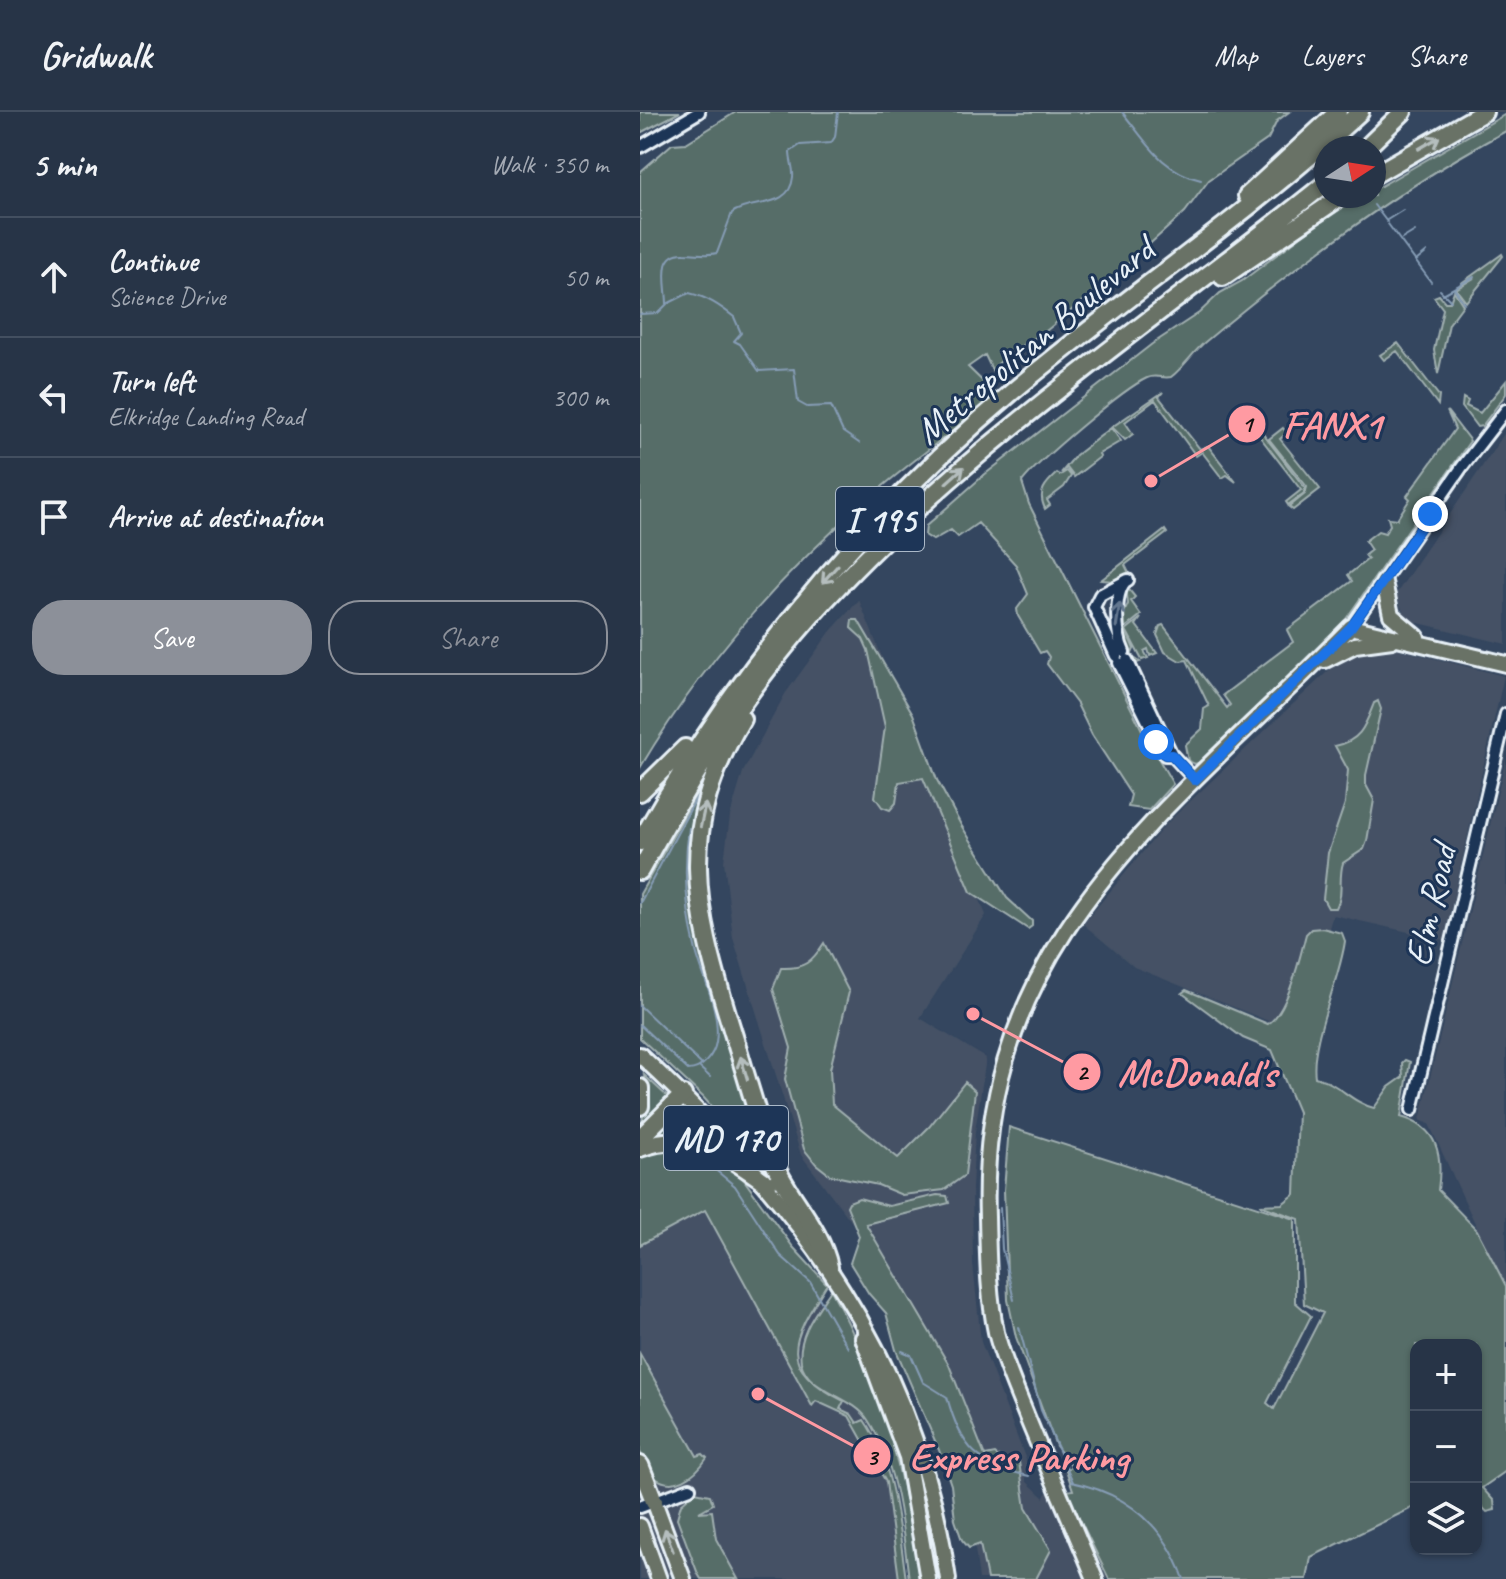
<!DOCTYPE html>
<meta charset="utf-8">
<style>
body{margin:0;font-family:Caveat,sans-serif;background:#2f3c4e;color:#f1f3f6}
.controls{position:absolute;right:24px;bottom:24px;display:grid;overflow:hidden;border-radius:16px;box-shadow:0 2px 6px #0004}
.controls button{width:72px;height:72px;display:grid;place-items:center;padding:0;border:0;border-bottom:2px solid #434f60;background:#273447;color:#f1f3f6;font:40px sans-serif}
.compass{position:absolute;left:674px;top:24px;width:72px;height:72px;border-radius:50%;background:#273447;box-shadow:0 2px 6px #0004;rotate:78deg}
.stop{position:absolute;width:24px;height:24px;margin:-18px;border:6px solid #1a73e8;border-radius:50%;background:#fff}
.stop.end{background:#1a73e8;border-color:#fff;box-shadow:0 2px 8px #0008}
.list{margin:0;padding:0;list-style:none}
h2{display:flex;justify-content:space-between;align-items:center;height:104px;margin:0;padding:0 32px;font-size:34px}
h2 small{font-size:26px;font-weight:400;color:#a4aab4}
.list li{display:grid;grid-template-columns:52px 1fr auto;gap:24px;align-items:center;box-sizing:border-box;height:120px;padding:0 32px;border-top:2px solid #434f60}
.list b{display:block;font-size:30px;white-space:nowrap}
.list p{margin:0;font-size:26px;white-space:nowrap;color:#a4aab4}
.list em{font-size:26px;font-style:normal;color:#a4aab4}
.actions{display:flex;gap:16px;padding:24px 32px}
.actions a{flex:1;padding:18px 0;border:2px solid #8c9099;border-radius:32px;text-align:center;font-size:28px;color:#8c9099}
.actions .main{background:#8c9099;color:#fff}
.icon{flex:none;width:44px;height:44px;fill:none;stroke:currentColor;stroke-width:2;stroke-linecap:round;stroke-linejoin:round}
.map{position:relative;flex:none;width:866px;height:1467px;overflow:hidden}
header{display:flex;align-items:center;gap:48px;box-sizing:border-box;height:112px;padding:0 40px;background:#273447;border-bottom:2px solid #434f60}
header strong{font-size:38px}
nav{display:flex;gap:44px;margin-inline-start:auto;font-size:28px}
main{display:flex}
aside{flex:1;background:#273447}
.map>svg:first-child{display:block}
.built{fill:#445165}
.green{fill:#576d68;stroke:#a0afb0;stroke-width:2}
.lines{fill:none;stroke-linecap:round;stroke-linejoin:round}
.stream{stroke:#869db6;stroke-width:2}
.minor-casing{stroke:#e8f1f8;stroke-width:16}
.major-casing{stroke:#e8f1f8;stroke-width:20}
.highway-casing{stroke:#e8f1f8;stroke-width:22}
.minor{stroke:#1d3557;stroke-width:10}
.major{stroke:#697266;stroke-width:14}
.highway{stroke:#697266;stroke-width:16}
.oneway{stroke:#b5bebe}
.oneway2{stroke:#64778f}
.route{stroke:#1a73e8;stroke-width:10}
.labels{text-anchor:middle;stroke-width:6;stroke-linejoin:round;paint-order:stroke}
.shield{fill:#1d3557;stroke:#abb9c8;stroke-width:2}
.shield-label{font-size:36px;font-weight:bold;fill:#e8f1f8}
.street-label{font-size:38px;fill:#e8f1f8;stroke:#1d3557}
.leader{fill:none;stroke:#ff9aa2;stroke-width:3}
.callout-dot{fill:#ff9aa2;stroke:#1d3557;stroke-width:3}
.mark-label{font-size:24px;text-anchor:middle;font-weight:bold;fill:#111}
.callout-label{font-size:40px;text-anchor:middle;font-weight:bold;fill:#ff9aa2;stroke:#1d3557;stroke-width:6;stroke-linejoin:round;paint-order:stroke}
</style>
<header>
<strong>Gridwalk</strong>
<nav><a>Map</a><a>Layers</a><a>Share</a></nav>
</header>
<main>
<aside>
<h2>5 min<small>Walk · 350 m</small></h2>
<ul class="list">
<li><svg class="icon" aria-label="ahead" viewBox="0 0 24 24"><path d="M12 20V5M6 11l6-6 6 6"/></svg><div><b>Continue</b><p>Science Drive</p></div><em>50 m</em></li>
<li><svg class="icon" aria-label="left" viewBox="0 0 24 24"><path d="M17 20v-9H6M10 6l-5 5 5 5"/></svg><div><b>Turn left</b><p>Elkridge Landing Road</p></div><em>300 m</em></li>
<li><svg class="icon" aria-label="arrive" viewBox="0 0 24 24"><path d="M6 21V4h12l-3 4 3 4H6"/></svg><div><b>Arrive at destination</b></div></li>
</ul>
<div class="actions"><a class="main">Save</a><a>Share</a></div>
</aside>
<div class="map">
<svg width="866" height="1467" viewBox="0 0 866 1467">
<rect width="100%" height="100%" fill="#34465f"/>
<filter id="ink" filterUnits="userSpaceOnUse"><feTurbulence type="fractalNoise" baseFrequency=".0125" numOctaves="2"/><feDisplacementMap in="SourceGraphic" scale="16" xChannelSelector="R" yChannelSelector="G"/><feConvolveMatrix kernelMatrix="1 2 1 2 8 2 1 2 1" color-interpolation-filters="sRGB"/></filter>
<g filter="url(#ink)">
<path class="built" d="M866,319V532L766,508L756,482Z
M219,488L346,803L280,906L346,946L335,1020L332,1076L333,1152L341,1230L386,1348V1369L404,1386L406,1381L426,1379L469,1467H339L332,1415L223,1125L161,1043L93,826L84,749L90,704L103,660L145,582L190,520Z
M754,536L864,564L804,828L693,803L658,916L643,915L494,855L443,812L526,712L704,544Z
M866,646V1176H865L789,1012L780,1008Z
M25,1046L176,1182L229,1300L242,1346L263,1467H0V1056Z"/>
<path class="green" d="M0,0H40L0,21Z
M96,0H649L637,9L628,27L569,68L545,100L481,158L406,219L368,242L352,258L345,243L328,255L358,284C315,318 270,350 229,386C141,463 60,555 0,656V60L32,32L46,31Z
M866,2V19C759,76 658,152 565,230C553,240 544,255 531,265C523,267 515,262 507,266C483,277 398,349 382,370L389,392L502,618L533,672L509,698L488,695L491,683L452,623L437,592L407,552L409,545L405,539L400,541L378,504L377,497L388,482L376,453L338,411L318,425L311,418L293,428L285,423L286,414L344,363L512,232L559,201L580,181L602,169L685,106L713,89L734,84V78Z
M862,142L863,144L826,190L816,177L834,166L820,172Z
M814,179L823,193L809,212L798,262L794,238L803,197L794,185L799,183L805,190H810Z
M758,231L799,284L798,293L757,239L744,248L740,243Z
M866,269V282L842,314L837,315L822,295L823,286L828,289L826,294L840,301Z
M523,280L519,285L560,337L568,334L596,370L587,363L582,366L562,340L556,344L515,288L485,310L493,322L485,328L472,315Z
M807,299L830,329L706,507L561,650L555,652L548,649L545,633L562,617L564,597L569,594L547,548L540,549L525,540L517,523L520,514L523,513L587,596L590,593L583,583L653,530L647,518L712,469L708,463L728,447L725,443L731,438L725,429L738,419L745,421L750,413L748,406L757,407L770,387L767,384L815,317Z
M609,301L624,308L623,322L665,376L664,381L648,393L646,390L661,378L607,308L605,304Z
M471,316L481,329L459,342L460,345L434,365L427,356L421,361L436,343Z
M643,316L647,321L640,327L680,377L653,398L649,395L665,382L667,375L629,327Z
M427,359L431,364L424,375L407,388L410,393L405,397C397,380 405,372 417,361L420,363Z
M525,418L527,421L485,453L489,461L474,469L461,468Z
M486,474L495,485L491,489L501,503L485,516L494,537L491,544L500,550L494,552L480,522V510L488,492Z
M501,506L496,513L517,541L510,544L508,537L504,539L508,546L502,548L486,518Z
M212,508H218L273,602L297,668L321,713L367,786L392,809V814L388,817L331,780L283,666L259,670L256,691L250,698L242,695L235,685L245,615L228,538L223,527L211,516Z
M738,589L741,597L726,663V673L734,688L727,729L724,737L703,751C698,766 704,782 696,796H688L683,787L688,741L705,691L708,658L695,634C721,629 725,614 734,591Z
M71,657L53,735L129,1059L63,985L0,926V782Z
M682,816L702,821L705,829C700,868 670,928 675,965C699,971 712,991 734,996L749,975L763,965L762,951L765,948L770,950L761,1005C798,1015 803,1043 798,1078L837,1118L866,1174V1359L842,1376L854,1389L855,1398L847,1400L836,1389V1233H776V1394L671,1445L667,1467H469L426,1379L433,1378L426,1358L432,1354L416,1334L376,1225L368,1188L364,1078L369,1015L655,1107V1190L671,1204L627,1291L634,1297L683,1201L664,1192L659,1107L620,1093L642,1092L655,1082L658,1000L632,938L603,926L542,881L546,878L628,912C648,899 660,845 666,822L671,817Z
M184,831L209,880L190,957L192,992L258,1046L289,1015L325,970L335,979L325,1063L304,1078L262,1083L238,1073L190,1063L176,1052L164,1037L145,967L151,936L133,877L141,856C164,857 172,850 184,831Z
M4,963L30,987L0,1022L7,980Z
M38,996L74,1027L71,1030H4Z
M40,1032L82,1048L104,1068L153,1135L187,1172C152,1228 134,1254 204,1289L200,1297L211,1302L217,1311L224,1308C255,1353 258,1414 266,1467H259L246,1370L209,1304L176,1289L172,1294L65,1098L0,1133V1041Z
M297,1083L307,1084L309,1091L226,1112L309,1253L345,1344L355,1342L361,1347L379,1350L386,1396L411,1438L396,1467H347L340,1432L329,1436L322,1428L315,1408L311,1373L299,1338L256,1238L246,1201L229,1182L210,1151L219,1124L207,1094L209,1090L219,1086L249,1094Z
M191,1178C242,1269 265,1366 279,1467H269C262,1414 258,1354 228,1308C212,1283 167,1280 161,1250C157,1223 177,1199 191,1178Z
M0,1242L57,1344L63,1342L67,1346C55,1364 34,1380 14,1365L0,1340Z
M55,1380L70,1383L73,1392L59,1400L72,1399L76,1427L98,1467H61L58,1462L37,1406L41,1392Z"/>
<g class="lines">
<path class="stream" d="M482,0C507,30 520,58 561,68
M734,93L747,110
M747,108L763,98
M748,112L791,170
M762,127L775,119
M776,149L787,140
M814,176L824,191
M800,178L811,189
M803,182L834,165
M29,191L49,181C67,185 80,194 94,205L101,221L94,229L100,232L119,259L154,257L158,290L167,295L191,294L203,320L219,331
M0,202L18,201L27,192C27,173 16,140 45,141C57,141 66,144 77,141L92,101C111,87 150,98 153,65C154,57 150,49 150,40L160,33L191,31L195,25L198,0
M0,791L62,675
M0,894L62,953
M0,913L48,958C62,958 74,943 76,930C81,901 63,866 56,839C46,799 43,757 49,716
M60,956L70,965
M56,1042L95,1074L140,1143L170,1170L208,1236
M360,1096L362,1137L374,1188
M379,1215L401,1298L433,1370
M262,1239L271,1243L283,1270L307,1285C321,1336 337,1353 389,1364
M431,1370C487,1381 525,1414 544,1467"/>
<g class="minor-casing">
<path id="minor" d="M0,35L59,0
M711,515L822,355L866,298
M484,540C476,524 473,482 486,469
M476,544L454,495L460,483L488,468
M487,548L532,643L555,668
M479,551L525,643H532
M772,998L866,602
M0,1395L50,1376"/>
</g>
<g class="major-casing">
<path id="major" d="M744,470L751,503L777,525
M685,548L715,533L752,528
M0,943C159,1091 278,1246 308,1467
M223,1226L267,1345L288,1467
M14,1389L43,1467
M0,1414L19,1467
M455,1467C433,1413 409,1359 387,1305C376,1277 363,1249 356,1220C348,1182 348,1143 347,1105C337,824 535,695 711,515L866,552"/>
</g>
<g class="highway-casing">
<path id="highway" d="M726,36L763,0
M734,63L844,0
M607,84L698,0
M583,165L702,84
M102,607C37,717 54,793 89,908C103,953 116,999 131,1044C146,1084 180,1113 189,1155
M0,680L45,636
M0,730C96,560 222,407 372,280C486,184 611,101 720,0
M0,759C50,668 103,581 172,503C322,335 512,211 686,71
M0,976V994
M0,1026L43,983
M0,1036C53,1016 86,1043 128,1072
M0,1353L14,1389"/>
</g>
<use href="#minor" class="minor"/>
<use href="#major" class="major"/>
<use href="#highway" class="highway"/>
</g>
<defs><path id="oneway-shaft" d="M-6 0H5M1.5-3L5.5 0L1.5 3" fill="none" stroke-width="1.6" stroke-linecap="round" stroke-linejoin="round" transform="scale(2)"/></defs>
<g class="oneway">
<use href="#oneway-shaft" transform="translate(789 31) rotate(-30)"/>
<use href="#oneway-shaft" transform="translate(315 363) rotate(-42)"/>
<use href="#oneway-shaft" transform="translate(190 462) rotate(132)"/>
<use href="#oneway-shaft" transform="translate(63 703) rotate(-78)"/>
<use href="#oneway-shaft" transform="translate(104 956) rotate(-107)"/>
<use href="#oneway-shaft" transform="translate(29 1428) rotate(-110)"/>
</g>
<use class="oneway2" href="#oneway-shaft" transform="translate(478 503) rotate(-81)"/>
</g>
<g class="lines" filter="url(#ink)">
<path class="route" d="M516,630L525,643H532L555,668L711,515L790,402"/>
</g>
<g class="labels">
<g class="shield">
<rect x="196" y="375" width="88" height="64" rx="6"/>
<rect x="24" y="994" width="124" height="64" rx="6"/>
</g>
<g class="shield-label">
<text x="240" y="420">I 195</text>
<text x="86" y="1039">MD 170</text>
</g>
<g class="street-label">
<text transform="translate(394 228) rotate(-40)" y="13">Metropolitan Boulevard</text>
<text transform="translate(790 793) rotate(-77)" y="13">Elm Road</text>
</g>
</g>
<path class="leader" d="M511 369L607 312M333 902L442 960M118 1282L232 1344"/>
<g class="callout-dot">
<circle cx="511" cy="369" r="8"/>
<circle cx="333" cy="902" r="8"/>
<circle cx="118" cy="1282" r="8"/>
<circle cx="607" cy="312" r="20"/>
<circle cx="442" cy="960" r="20"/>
<circle cx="232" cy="1344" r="20"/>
</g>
<g class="mark-label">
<text x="607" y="320">1</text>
<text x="442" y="968">2</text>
<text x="232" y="1353">3</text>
</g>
<g class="callout-label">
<text x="692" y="326">FANX1</text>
<text x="557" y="974">McDonald's</text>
<text x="379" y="1358">Express Parking</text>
</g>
</svg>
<div class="controls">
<button>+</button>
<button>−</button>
<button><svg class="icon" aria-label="layers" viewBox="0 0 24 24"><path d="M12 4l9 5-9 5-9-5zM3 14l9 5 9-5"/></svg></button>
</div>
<svg class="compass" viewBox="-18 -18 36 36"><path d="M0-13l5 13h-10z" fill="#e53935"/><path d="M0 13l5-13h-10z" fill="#a4aab4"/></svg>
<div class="stop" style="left:516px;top:630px"></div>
<div class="stop end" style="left:790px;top:402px"></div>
</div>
</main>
